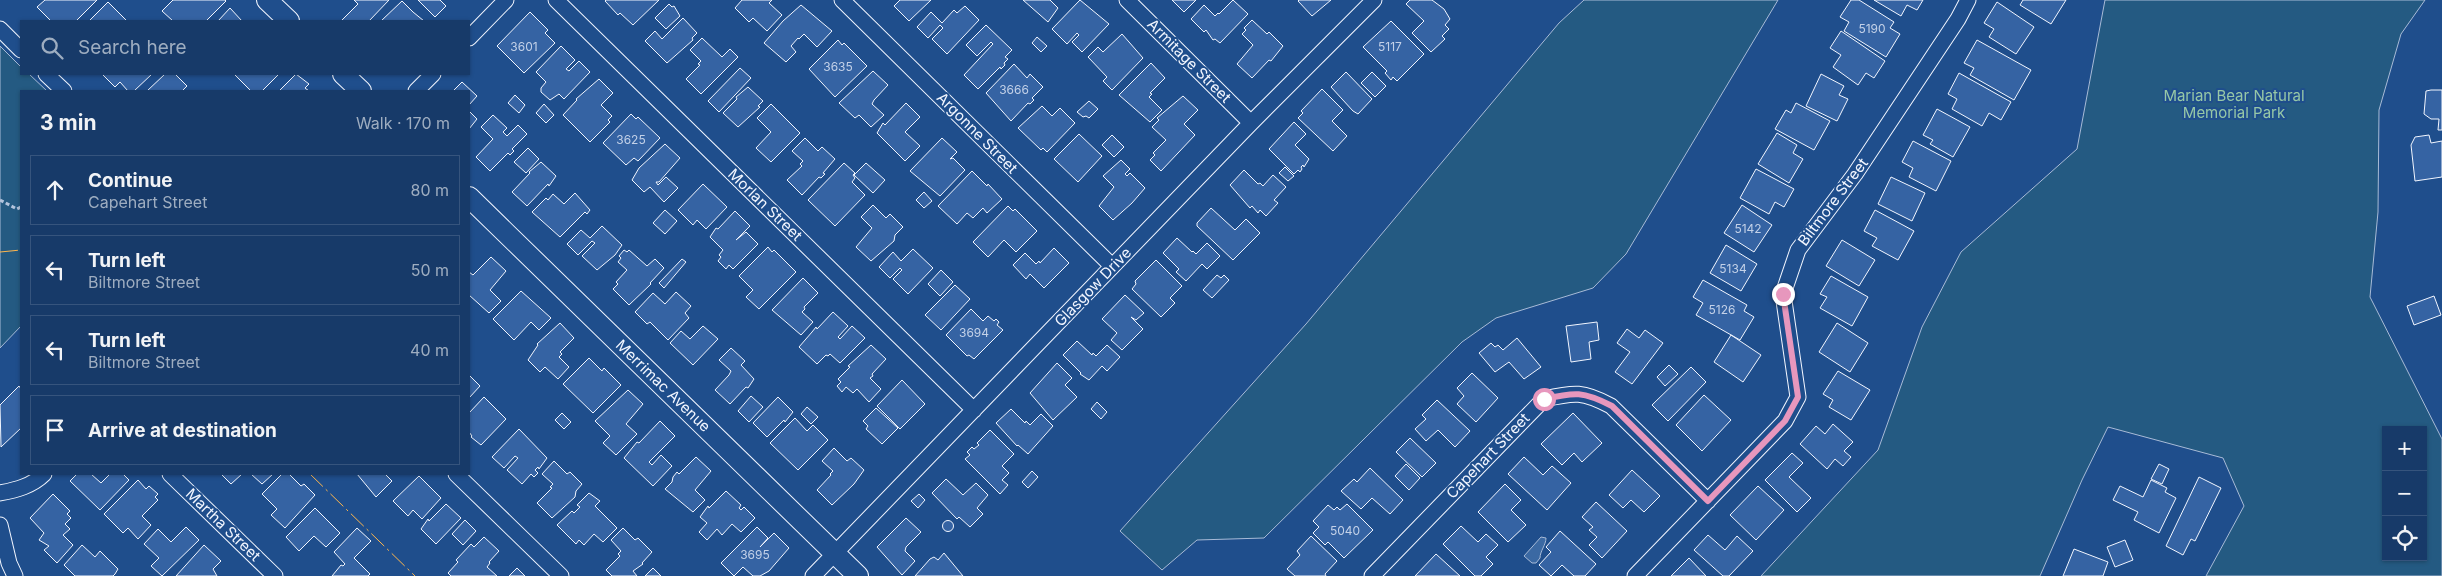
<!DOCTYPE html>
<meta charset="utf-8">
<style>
body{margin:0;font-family:Inter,sans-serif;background:#244571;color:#f1f3f6}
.controls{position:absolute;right:15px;bottom:15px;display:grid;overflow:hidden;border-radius:0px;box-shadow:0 1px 4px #0004}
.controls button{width:45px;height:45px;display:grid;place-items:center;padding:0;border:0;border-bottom:1px solid #36547d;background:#173a69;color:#f1f3f6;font:25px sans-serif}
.stop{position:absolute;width:15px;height:15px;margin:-11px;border:4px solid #e797bd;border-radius:50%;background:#fff}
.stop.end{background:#e797bd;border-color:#fff;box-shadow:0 1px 5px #0008}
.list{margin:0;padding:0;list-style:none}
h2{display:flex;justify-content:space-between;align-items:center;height:65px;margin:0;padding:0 20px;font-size:21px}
h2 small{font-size:16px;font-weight:400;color:#9eadc0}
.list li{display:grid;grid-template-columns:32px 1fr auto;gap:15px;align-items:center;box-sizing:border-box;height:70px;margin:0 10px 10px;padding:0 10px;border:1px solid #36547d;border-radius:0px}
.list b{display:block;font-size:19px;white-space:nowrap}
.list p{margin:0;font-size:16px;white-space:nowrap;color:#9eadc0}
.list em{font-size:16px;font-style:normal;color:#9eadc0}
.icon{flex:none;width:28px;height:28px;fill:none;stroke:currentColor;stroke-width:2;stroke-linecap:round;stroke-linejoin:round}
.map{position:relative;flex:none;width:2442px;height:576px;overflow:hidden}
.search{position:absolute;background:#173a69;box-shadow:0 1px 4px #0004;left:20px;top:20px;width:450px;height:55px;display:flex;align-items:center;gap:12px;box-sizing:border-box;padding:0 18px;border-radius:0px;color:#9eadc0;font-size:19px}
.panel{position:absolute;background:#173a69;box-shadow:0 1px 4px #0004;left:20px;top:90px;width:450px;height:385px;border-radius:0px}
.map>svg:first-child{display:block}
.green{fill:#245a82;stroke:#a8bbd7;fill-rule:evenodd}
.water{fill:#3b69a3;stroke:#a8bbd7}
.building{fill:#3563a3;stroke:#f2f6ff}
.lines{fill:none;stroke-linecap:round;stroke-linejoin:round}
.minor-casing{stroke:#f2f6ff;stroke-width:17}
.tertiary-casing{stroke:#f2f6ff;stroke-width:22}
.path{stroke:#b3c4dc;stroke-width:3;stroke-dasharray:4 2.5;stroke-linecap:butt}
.minor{stroke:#1f4e8c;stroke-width:15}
.tertiary{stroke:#1f4e8c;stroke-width:20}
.power{stroke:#ffb74d;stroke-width:1;stroke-dasharray:18 4 2.5 4;stroke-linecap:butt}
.route{stroke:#e797bd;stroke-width:6}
.labels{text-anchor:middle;stroke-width:4;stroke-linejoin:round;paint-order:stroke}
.number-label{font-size:12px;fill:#c3d1e8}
.street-label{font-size:15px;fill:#f2f6ff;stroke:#1f4e8c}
.park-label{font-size:15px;fill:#97c8a6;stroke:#1f4e8c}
</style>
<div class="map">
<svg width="2442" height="576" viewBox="0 0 2442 576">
<rect width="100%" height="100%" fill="#1f4e8c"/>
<path class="green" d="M1584,0H1778L1626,254L1593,288L1496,318L1462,342L1264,538L1197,540L1162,570L1120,531L1306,324L1559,23Z
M2105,0H2425L2401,34L2379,110L2378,212L2370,297L2442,439V576H2206L2244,506L2223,458L2108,427L2082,480L2040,576H1761L1878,450L1922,327L1961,252L2077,149ZM2386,430H2423V557H2386Z
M0,46L21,67V74H29L47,91H21V326L0,348Z"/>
<path class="water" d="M1541,537L1546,538C1546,545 1540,551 1540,558L1536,563H1532L1524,556Z"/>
<path class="building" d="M45,0H97L76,21H51L37,7Z
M173,0H225L226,1L206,21H173L162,11Z
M354,0H389L369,21H344L342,20L358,4Z
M418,0H440L446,6L435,17Z
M606,0H659L633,25L620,13L618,15L605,1Z
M742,0H772L769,3L782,15L767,31L753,18L749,22L735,8Z
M900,0H931L909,21L894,6Z
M1023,0H1050L1058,8L1048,22Z
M1080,0L1109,24L1082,52L1072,42L1079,35L1077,33L1067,44L1052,29Z
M1172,0H1196L1184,12Z
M1233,0L1248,14L1220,43L1215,39L1213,40L1206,30L1204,32L1191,19L1204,5L1215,16L1218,13L1219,14Z
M1299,0H1331L1312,16L1298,1Z
M1410,0H1432L1444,9L1450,19L1445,25L1449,29L1442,36L1445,39L1431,52L1412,33L1424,21L1406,4Z
M1851,0H1859L1894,22L1890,28L1900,34L1886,57L1844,31L1849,22L1840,17Z
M1874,0H1923L1917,10L1907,5L1901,16Z
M2023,0H2066L2051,24L2020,5Z
M402,1L413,12L424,21H381Z
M108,2L127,21H89Z
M1997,2L2034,27L2016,54L1989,37L1994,29L1984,23Z
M669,4L672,7L674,6L680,16L666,29L655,18Z
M801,5L832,31L817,47L804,34L799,39L798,38L791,46L796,52L786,62L764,43L783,21Z
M965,6L979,20L947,54L932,39L943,28L940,25L928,38L917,27L931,12L942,23L954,10L957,13Z
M230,8L242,21H218Z
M530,12L548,30L545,33L555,43L524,73L497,46Z
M683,18L697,33L692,38L693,40L667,63L645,41L655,31L662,39Z
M1252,20L1267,34L1269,32L1283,46L1271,61L1269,60L1252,78L1237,64L1253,45L1242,34L1246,30L1244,28Z
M1391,21L1424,54L1397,81L1393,77L1391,80L1385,73L1387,71L1363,47Z
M986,25L1012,50L1005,57L1008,59L1004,63L1005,65L1001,69L1000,67L978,89L964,75L993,44L991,42L977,56L966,45Z
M1841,31L1885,61L1874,78L1866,73L1858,85L1833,67L1841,55L1830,48Z
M1122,34L1143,58L1112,90L1103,81L1107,77L1088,57L1098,47L1103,52Z
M1037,37L1047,46L1041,52L1032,43Z
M702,38L722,57L730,49L738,57L701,94L686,79L700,65L698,64L701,61L690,50Z
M838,40L842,45L844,43L867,66L835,97L809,69Z
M1977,40L2031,70L2014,100L1970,75L1974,68L1964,63Z
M561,46L575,60L566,69L569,71L579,61L590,72L564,99L559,94L550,100L541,92V88L546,82L536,72Z
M1151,63L1165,78L1150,93L1152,94L1149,97L1162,110L1150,122L1119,95Z
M1014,64L1027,78L1030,74L1043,87L1032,98L1034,100L1030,104L1028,103L1011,121L986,93Z
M740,68L751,78L719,112L708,101Z
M873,71L888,85L874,100L872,104L884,115L871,127L859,115L855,118L839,103Z
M1346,72L1372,99L1358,114L1353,111L1331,87Z
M1372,72L1386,86L1375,97L1361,83Z
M1959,73L2011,102L2001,120L1989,113L1982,126L1952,109L1957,99L1948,94Z
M102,74H152L134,91H128L120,82L115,87Z
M165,74H175L187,86L182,91H147Z
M234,74H279L262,91H251Z
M296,74L309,84L305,88L309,91H279Z
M1821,74L1844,86L1839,95L1848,99L1837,121L1806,106Z
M599,79L613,93L601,105L612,116L608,120L610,122L590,142L563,115L577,100L576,99Z
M462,82L477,96L469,105V91H453Z
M748,87L763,101L758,106L760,107L738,127L723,113L737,99L736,97Z
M1322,89L1343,110L1332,121L1347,136L1333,151L1298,118L1303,113L1301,111Z
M2431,90H2442V130H2438L2439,119H2431L2424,114L2426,91Z
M515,95L525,105L519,113L508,103Z
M1183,96L1198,110L1184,124L1195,135L1161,171L1150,160L1155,155L1153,153L1166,140L1152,127L1159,120L1157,118Z
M1089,101L1098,109L1089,118L1086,116L1083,117L1077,112Z
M906,103L920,117L905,132L920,146L905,161L877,133L883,123L885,125Z
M1796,103L1830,121L1814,150L1775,129L1786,110L1791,113Z
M544,104L554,115L546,123L536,113Z
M771,104L800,133L771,162L756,148L771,132L757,118Z
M1042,106L1052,116L1060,108L1075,123L1047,152L1043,148L1041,150L1018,128Z
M1937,109L1970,127L1953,157L1930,144L1933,140L1923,135Z
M469,111L477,119L469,129Z
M631,114L636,119L638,117L660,138L638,161L634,158L626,165L603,143Z
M493,115L507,128L503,132L507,136L518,125L527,134L512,149L514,151L510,155L508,153L490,171L476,157L493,139L481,127Z
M1294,122L1306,134L1295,145L1309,159L1304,167L1303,165L1301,167L1302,169L1300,172L1298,170L1294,174L1269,149Z
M1777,133L1797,145L1793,153L1803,159L1789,183L1758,164Z
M1079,134L1102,156L1078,182L1054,159Z
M1112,135L1124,147L1114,157L1102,145Z
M2429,135L2431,143L2442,141V177L2415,181L2411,145L2415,137Z
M805,138L818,151L822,147L835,159L823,173L825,174L821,178L819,177L802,195L787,180L802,166L800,164L803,161L792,151Z
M942,138L957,152L950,159L953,158L965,170L940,196L910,171Z
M1913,141L1951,161L1936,191L1909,177L1913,168L1902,162Z
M665,144L680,158L659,182H656L658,185L666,177L678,188L664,202L650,187L644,192L632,180L639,168Z
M528,148L539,159L526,173L514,162Z
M1121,160L1130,169L1125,174L1127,176L1130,173L1145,188L1132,203L1113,220L1099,206L1114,187L1103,176Z
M541,162L556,176L549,186L548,184L527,206L512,192L530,173L529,172Z
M844,163L855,173L853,175L855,178L852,182L865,195L835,226L808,200Z
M866,163L885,180L873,193L854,175Z
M1285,167L1294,176L1288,181L1279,173Z
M1756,169L1794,189L1784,207L1775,202L1769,214L1740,198Z
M1244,170L1258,184L1260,183L1263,186L1273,175L1286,187L1274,200L1278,203L1266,216L1260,210L1258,213L1252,206L1250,208L1230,185Z
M972,171L987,186L988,184L1002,199L987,213L983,208L973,218L967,213L957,224L938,206Z
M1891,177L1925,193L1912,221L1878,204Z
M703,184L727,207L706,229L697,220L693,225L678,210Z
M924,192L932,201L924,208L916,200Z
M575,193L590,210L587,214L585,212L560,237L532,212L546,198L548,200L553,194L564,204Z
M873,205L886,218L890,214L903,227L895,235L894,241L871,261L856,247L872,228L861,217Z
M1742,205L1772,225L1754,252L1724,233Z
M1008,206L1013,211L1015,209L1037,231L1016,252L1004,240L988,257L973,242Z
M1211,208L1235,230L1246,219L1260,233L1233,260L1197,226V223Z
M665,210L677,221L665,234L653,223Z
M1875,210L1914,231L1898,260L1872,246L1877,238L1864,231Z
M735,211L750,226L736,240L746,232L758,244L733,269L729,265L726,269L718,261L721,257L719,255L723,250L710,237L716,228L718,229Z
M602,226L622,245L615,255L597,270L582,256L595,243L592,241L578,255L567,244L581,230L590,238Z
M1177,238L1192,252L1193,251L1196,254L1207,243L1220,256L1207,269L1202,264L1186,281L1176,272L1179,269L1163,253Z
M1842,240L1875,260L1859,286L1826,266Z
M1726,245L1757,264L1741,291L1710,273Z
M768,247L772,252L774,250L796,272L759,309L746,297L753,290L739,276Z
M1054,248L1069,263L1044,288L1030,274L1026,279L1013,265L1025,253L1036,264L1039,261L1040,263Z
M913,249L933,268L908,294L893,279L902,270L900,268L890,278L879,267L893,252L901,261Z
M624,250L627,252L629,250L647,266L655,259L664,268L650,283L651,284L629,305L613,289L618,284L616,282L627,270L618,262L621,258L619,256Z
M491,257L506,271L490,290L501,301L489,313L469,295V272L473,275Z
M682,259L686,262L664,288L659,283Z
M1156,260L1182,286L1170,298L1175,303L1161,317L1132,289L1136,284L1135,281Z
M941,270L953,282L940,296L928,284Z
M1217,275L1221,278L1224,275L1229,280L1212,298L1203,290Z
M1831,276L1868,297L1852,326L1820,308L1827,297L1820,294Z
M803,278L818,293L804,307L805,309L802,312L813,322L801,335L772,310Z
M1703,280L1747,305L1744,311L1754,317L1740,340L1696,315L1703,303L1693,297Z
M955,285L970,299L941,330L925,315Z
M521,291L551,318L539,330L531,322L514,340L493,319Z
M676,292L691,306L685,313L689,318L668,340L650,322L647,324L635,312L653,293L665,304Z
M1125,295L1144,313L1136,320L1131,317L1143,329L1122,350L1111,340L1117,333L1102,319Z
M2434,296L2441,315L2414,325L2407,306Z
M971,309L983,321L988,316L994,321L996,319L999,322L997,325L1003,330L974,359L969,355L967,356L946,335Z
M833,312L848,326L838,337L840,339L852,326L865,338L840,363L830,354L828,356L826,355L817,364L799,347L812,332L816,327L817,329Z
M1597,322L1599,340L1589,342L1591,359L1571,362L1566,326Z
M560,323L574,338L560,352L562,354L559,357L569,367L558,379L545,367L540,372L528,360L538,345L537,344Z
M1837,323L1868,343L1850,372L1819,352Z
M703,326L718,339L693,365L670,343L681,331L690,339Z
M1627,329L1639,338L1645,330L1663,343L1632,384L1615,372L1630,352L1617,343Z
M1731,335L1761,355L1743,382L1714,362Z
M1517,338L1541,367L1524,379L1509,362L1495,372L1479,353L1491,343L1495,347L1498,345L1503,350Z
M1077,341L1092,355L1093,353L1096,356L1107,345L1120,357L1107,371L1102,366L1089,380L1080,374L1081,373L1063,355Z
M871,345L886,359L872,374L873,376L870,378L881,389L869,402L857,389L853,393L846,387L842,392L837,386L841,382L838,379L850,367L848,366Z
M731,348L745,361L741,365L754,379L748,388L746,387L730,404L715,390L729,375L731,371L719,360Z
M589,358L602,371L604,368L621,385L593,413L563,384Z
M1057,363L1072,378L1065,385L1077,397L1053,420L1030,393Z
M1669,365L1678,374L1665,386L1657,377Z
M1691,367L1706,382L1668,421L1652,405Z
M1838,371L1870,390L1851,420L1829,407L1833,400L1823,394Z
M1472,373L1498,398L1476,422L1457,404L1464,396L1457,388Z
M469,375L480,386L469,398Z
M902,380L925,404L900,429L877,406Z
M19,386L21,389V428L1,447L0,405Z
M628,390L643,404L626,424L637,434L616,455L603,443L610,436L595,421Z
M1704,395L1731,420L1702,451L1676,425Z
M751,396L763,407L749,422L738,411Z
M484,397L506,419L481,445L471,437L472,436L469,432V413Z
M778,397L793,412L785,422L784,420L767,437L753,423Z
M1437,400L1470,431L1455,447L1438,430L1426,441L1415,429L1426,419L1422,415Z
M1097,402L1107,412L1101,419L1091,409Z
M807,407L818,417L811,424L801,414Z
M876,408L898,428L882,444L866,429L868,426L863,421Z
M1011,409L1025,423L1026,421L1030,425L1041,414L1053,426L1028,454L1018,445L1017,446L996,423Z
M562,413L571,422L564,429L555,420Z
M1573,413L1602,443L1582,462L1574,453L1562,465L1541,444Z
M795,418L807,431L813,425L828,440L798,470L770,443Z
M660,421L675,436L649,462L652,465L661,455L672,466L653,486L624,458L637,442L639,443Z
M1833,424L1853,442L1844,451L1851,457L1843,466L1835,459L1827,469L1800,444L1816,426L1825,434Z
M519,429L547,458L539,469L538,467L535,470L538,473L534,477L531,474L522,484L507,470L518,458L515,456L504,468L492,457Z
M990,430L1014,454L1002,466L1009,473L1002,480L1008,485L1000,494L965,459L970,455L967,452L972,447L974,449L979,445L977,443Z
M1410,438L1436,463L1422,477L1396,452Z
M834,448L847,461L851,458L864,470L854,484L832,505L817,490L831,475L830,474L833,471L822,461Z
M1792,453L1803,463L1789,477L1811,498L1797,512L1765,480Z
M696,457L711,471L695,490L705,500L693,512L665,489L672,482L673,477L677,472L679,474Z
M1524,457L1543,475L1552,466L1571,483L1547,510L1508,474Z
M554,461L567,474L570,472L582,484L576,491L575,497L552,518L537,503L552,488L550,487L553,484L542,474Z
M1406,464L1420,478L1409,490L1395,476Z
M2159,464L2169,469L2162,484L2151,479Z
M1370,468L1403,500L1390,514L1372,498L1361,509L1341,491L1354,479L1357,482Z
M1632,470L1660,496L1644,512L1631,500L1623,508L1609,495Z
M1032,471L1038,477L1028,488L1022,482Z
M77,474H91L101,483L110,474H123L129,480L100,510L70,481Z
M221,474H242L231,484Z
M251,474H273L262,484Z
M282,474H289L301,486L304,484L315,495L285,528L271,515L277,509L262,494Z
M357,474H385L392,481L376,497Z
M419,476L441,498L422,519L413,510L408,516L393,501Z
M2199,477L2221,488L2195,541L2191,539L2183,555L2166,546Z
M946,479L963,495L976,483L988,495L977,508L983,514L970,527L959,517L957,519L932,493Z
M138,480L146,489L149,486L158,494L155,497L158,500L142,516L151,525L138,539L128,528L123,533L104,514Z
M2151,480L2167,488L2165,492L2176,498L2159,533L2134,520L2138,512L2113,500L2120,486L2143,497Z
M1505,484L1521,500L1511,510L1526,525L1508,542L1478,512Z
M1758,486L1784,510L1756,540L1730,515Z
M726,491L741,505L739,508L741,510L744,507L755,518L741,532L732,524L722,535L717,529L707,540L699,532L707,523L700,517L708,506L709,508Z
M589,493L600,501L595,506L617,528L603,542L594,534L584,545L579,540L576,544L557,525L572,511L574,513L580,507L577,505Z
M53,494L70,511L67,514L71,518L65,524L70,529L63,535L73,545L57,563L44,550L49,546L39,540L44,533L30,518Z
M919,494L925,500L918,508L911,501Z
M1596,502L1627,531L1602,558L1589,545L1597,537L1589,530L1593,527L1582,517Z
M446,504L461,518L436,544L421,529L428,519L429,521Z
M1347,504L1373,530L1344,558L1328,542L1325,545L1313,533L1319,527L1313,521L1328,505L1334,510L1337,507L1340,510Z
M315,508L340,533L326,547L314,536L299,551L286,537Z
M906,518L921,532L906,547L905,551L915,561L902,575L877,547Z
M465,520L476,531L463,545L452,534Z
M942.5 526a5.5 5.5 0 1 1 11 0a5.5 5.5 0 1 1-11 0Z
M1461,526L1478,542L1486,534L1498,545L1486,557L1493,564L1481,576H1475L1443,544Z
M186,527L199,540L162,576L151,566L159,558L144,544L158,529L171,542Z
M757,527L768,538L760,547L774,533L789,548L769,571L760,576H753L743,567L734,576L721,563Z
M357,528L371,541L354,558L370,574L368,576H332L341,565L343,566L345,564L334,552Z
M623,528L635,540L638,538L652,552L642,563L643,564L633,571L637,576H612L606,570L620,556L618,554L621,551L611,540Z
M1560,531L1596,564L1585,576H1574L1562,565L1551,576L1539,565L1551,552L1546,547Z
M1708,535L1725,550L1737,536L1753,551L1729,576H1723L1694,550Z
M1311,536L1337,561L1325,574L1326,576H1295L1287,569L1300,555L1297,551Z
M484,537L499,551L489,562L490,563L487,567L497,576H451L448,573L458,562L456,560L471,544L474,547Z
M2125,540L2133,560L2115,567L2107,547Z
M82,545L95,557L100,551L118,569L115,574L113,576H75L64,565Z
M204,545L221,561L213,569L217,576H176Z
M2074,549L2108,562L2103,576H2063Z
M944,553L963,576H915L930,559L934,557L938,560Z
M1436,554L1460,576H1415Z
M1689,558L1706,576H1671Z
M517,568L525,576H509Z
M653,568L661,576H645Z"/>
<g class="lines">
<g class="minor-casing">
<path id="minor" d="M556,0L974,410
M842,0L1112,266
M1127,0L1251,123
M0,29L21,50
M469,38L506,0
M46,74L64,91
M416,91L433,74
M170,474L275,576
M456,474L561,576
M0,493C16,490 32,486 44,474
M0,525L9,563L15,576
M813,576L1251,123L1374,0
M1372,576L1544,399C1575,392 1583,391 1611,406L1708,501
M1635,576L1785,421L1798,397L1783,294L1798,250L1855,174L1958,19L1968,0"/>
</g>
<g class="tertiary-casing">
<path id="tertiary" d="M267,0L289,21
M343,74L361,91
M469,197L858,576"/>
</g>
<path class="path" d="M0,200L17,209L21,207"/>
<use href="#minor" class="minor"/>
<use href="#tertiary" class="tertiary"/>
<path class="power" d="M0,252L21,250
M310,474L415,576"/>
</g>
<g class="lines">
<path class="route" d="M1544,399C1575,392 1583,391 1612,406L1708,501L1785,421L1798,397L1783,294"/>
</g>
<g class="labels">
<g class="number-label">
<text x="1872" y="33">5190</text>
<text x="524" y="51">3601</text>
<text x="1390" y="51">5117</text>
<text x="838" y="71">3635</text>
<text x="1014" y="94">3666</text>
<text x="631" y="144">3625</text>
<text x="1748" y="233">5142</text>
<text x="1733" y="273">5134</text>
<text x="1722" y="314">5126</text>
<text x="974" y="337">3694</text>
<text x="1345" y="535">5040</text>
<text x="755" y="559">3695</text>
</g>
<g class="street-label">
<text transform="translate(1189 61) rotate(45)" y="5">Armitage Street</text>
<text transform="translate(977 133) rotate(45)" y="5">Argonne Street</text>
<text transform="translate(1833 202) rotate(-53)" y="5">Biltmore Street</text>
<text transform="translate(765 205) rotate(44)" y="5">Morlan Street</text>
<text transform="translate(1093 287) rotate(-46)" y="5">Glasgow Drive</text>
<text transform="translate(663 386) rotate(44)" y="5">Merrimac Avenue</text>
<text transform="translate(1488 456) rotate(-46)" y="5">Capehart Street</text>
<text transform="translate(223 525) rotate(44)" y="5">Martha Street</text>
</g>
<g class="park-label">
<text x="2234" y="101">Marian Bear Natural<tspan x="2234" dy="17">Memorial Park</tspan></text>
</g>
</g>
</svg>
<div class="controls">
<button>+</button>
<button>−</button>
<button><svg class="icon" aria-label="locate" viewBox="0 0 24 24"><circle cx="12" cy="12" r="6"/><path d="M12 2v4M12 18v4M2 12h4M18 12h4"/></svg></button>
</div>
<div class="stop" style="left:1544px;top:399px"></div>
<div class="stop end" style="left:1783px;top:294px"></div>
<div class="search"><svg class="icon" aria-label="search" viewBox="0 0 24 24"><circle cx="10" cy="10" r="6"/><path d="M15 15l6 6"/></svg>Search here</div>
<section class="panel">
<h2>3 min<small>Walk · 170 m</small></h2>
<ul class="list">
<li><svg class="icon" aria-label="ahead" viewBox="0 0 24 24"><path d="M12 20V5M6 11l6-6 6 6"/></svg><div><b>Continue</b><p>Capehart Street</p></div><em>80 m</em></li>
<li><svg class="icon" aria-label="left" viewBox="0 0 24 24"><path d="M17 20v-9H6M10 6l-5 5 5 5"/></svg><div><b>Turn left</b><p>Biltmore Street</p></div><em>50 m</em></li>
<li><svg class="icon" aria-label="left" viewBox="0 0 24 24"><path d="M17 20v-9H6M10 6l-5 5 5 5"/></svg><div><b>Turn left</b><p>Biltmore Street</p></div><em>40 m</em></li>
<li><svg class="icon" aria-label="arrive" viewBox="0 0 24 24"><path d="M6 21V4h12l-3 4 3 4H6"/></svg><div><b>Arrive at destination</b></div></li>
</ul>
</section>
</div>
